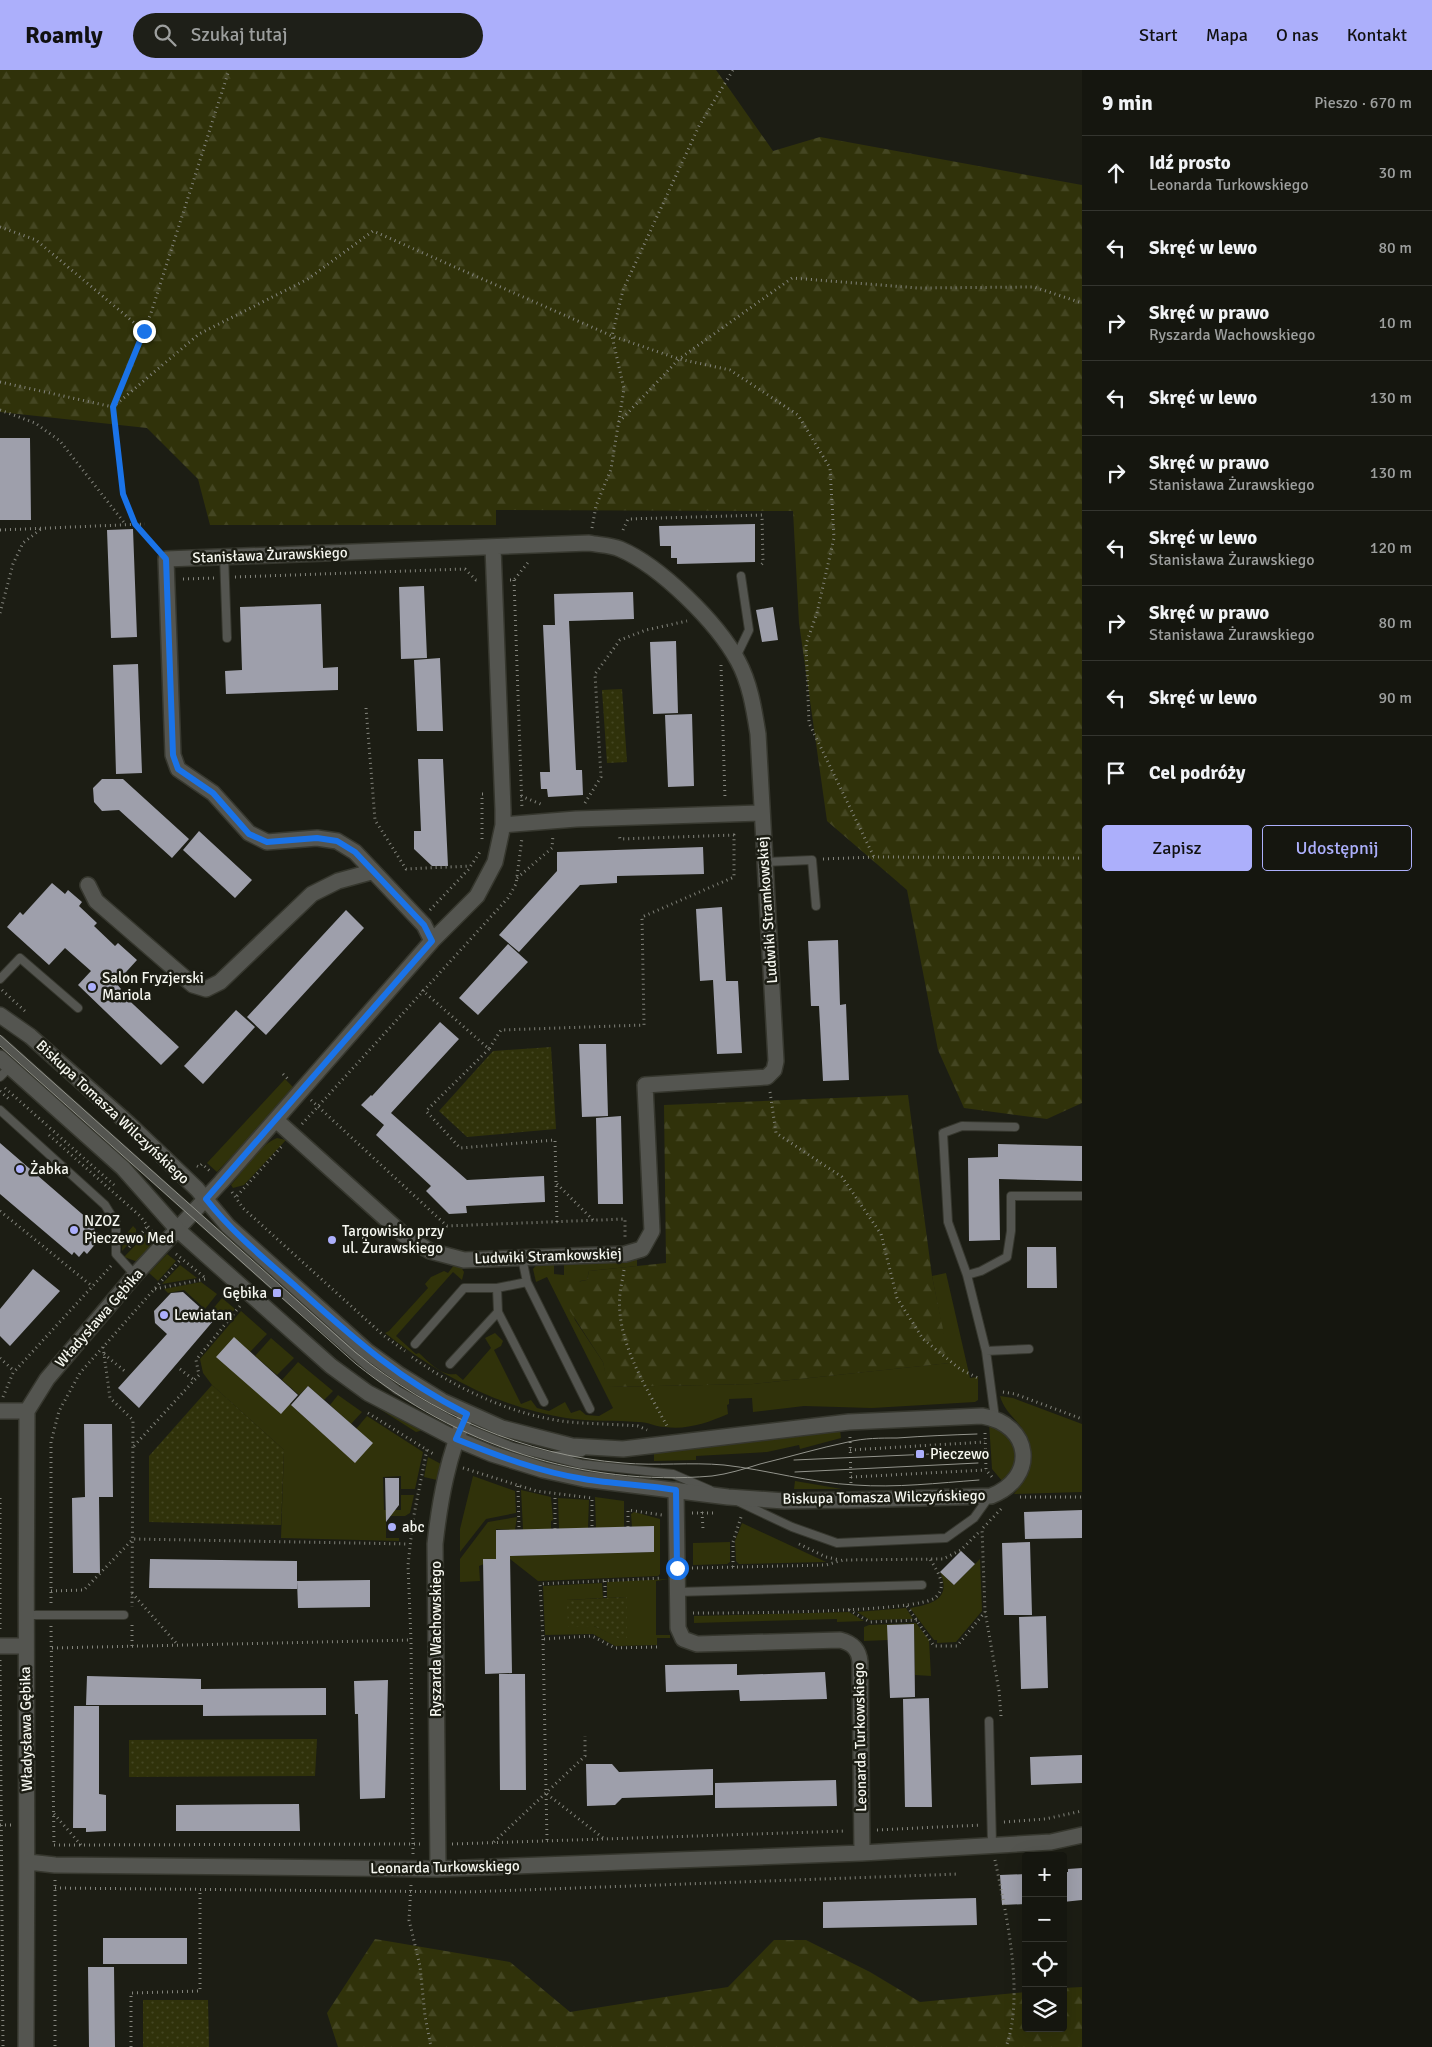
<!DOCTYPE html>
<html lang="pl">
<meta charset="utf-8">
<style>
body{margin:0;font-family:Signika,sans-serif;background:#1e1f18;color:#f1f3f6}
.controls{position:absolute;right:15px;bottom:15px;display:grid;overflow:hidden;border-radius:5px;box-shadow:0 5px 20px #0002}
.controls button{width:45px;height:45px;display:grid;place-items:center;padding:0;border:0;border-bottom:1px solid #34352f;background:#15160f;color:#f1f3f6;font:25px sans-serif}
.stop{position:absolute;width:15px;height:15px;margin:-11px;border:4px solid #1a73e8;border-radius:50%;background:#fff}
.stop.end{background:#1a73e8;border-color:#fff;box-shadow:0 1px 5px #0008}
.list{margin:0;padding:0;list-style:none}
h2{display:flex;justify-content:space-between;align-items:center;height:65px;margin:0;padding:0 20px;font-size:21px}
h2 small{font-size:16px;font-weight:400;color:#9d9f9e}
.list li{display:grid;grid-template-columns:32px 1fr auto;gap:15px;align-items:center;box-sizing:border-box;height:75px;padding:0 20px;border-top:1px solid #34352f}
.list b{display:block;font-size:19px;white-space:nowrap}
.list p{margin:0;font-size:16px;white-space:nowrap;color:#9d9f9e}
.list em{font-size:16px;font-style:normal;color:#9d9f9e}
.actions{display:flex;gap:10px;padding:15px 20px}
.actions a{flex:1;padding:11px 0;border:1px solid #acaffb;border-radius:5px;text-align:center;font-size:18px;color:#acaffb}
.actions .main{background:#acaffb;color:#111}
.icon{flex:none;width:28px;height:28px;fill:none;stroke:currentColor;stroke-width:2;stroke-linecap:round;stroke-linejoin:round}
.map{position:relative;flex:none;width:1082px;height:1977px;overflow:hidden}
header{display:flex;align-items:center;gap:30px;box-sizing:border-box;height:70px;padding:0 25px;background:#acaffb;color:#111}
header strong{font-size:24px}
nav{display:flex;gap:28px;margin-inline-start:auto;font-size:18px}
.search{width:350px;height:45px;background:#1e1f18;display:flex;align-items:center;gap:12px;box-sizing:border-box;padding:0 18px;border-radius:28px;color:#9d9f9e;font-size:19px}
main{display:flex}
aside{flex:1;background:#15160f}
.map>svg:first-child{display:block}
.green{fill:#30320a}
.forest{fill:url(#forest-firs)}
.park{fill:url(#park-dots)}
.building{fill:#9e9fab}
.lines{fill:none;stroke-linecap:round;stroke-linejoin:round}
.service-casing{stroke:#36372e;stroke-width:10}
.minor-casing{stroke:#36372e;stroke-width:18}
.tertiary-casing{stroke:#36372e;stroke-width:18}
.path{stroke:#83847c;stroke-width:3;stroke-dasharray:1 4;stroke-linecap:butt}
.service{stroke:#545550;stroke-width:8}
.minor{stroke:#545550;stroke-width:15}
.tertiary{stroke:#545550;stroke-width:15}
.tram{stroke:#93948c;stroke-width:1}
.route{stroke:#1a73e8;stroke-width:6}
.poi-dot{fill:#acaffb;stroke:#1c1d14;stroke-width:2}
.labels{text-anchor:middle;stroke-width:5;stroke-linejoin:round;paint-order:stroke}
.street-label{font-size:15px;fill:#f5f6ef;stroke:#1c1d14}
.poi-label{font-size:15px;fill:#f5f6ef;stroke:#1c1d14;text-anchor:start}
</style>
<header>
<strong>Roamly</strong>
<div class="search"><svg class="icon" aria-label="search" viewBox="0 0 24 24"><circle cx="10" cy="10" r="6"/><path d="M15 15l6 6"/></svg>Szukaj tutaj</div>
<nav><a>Start</a><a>Mapa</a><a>O nas</a><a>Kontakt</a></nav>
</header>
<main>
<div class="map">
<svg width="1082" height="1977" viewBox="0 0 1082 1977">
<defs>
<pattern id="forest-firs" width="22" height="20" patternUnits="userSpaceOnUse" patternTransform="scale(1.25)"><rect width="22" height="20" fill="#30320a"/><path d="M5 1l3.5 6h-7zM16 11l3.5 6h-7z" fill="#444622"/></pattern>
<pattern id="park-dots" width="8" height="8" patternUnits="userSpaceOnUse" patternTransform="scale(1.25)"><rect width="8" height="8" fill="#30320a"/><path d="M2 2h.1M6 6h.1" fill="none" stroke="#444622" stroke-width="1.8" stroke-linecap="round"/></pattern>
</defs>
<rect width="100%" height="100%" fill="#1c1d14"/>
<path class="green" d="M285,1009L295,1019L217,1102L207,1093Z
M277,1068L286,1070L244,1115L233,1118L231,1115C244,1100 258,1076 277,1068Z
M133,1156L136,1159V1166L122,1181L123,1168Z
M146,1164L156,1172L138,1192L124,1187Z
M167,1184L176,1191L158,1211L149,1203Z
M637,1189V1196L589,1201L587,1210L580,1211L569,1232L575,1250L603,1292L609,1317L753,1314L949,1293L932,1206L946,1203L970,1308L978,1307V1330L975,1332L872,1338L804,1336L753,1342L752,1328L729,1329V1334L727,1335L728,1344C707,1353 687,1360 665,1357C656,1357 648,1352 639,1352C615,1350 591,1352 566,1348C500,1338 437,1304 385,1263L389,1261L428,1218L425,1214L431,1207L444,1201L448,1203L454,1195L461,1197L464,1202L462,1210L453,1202L396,1266L416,1284L419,1283C428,1291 442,1307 456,1304L463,1310L491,1278L485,1268L495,1263L503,1271L501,1276L494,1280L521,1334L531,1330L537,1338L549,1341L565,1332L571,1343L580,1340L586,1345L599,1346L613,1338L547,1207L536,1212L533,1199L538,1193L554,1192V1204L564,1205V1191Z
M180,1195L197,1208L162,1214Z
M201,1212L217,1224L205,1239L184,1220L168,1223L164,1219Z
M222,1228L235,1239L224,1252L211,1241Z
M241,1241L267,1264L250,1282L290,1334L355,1392L356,1359L367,1346L423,1382L415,1419H401V1406L383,1407L384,1440H401V1425H414L410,1443L405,1446H386V1468H399V1471L281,1468L284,1380L212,1315L203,1303L200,1289Z
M271,1268L294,1288L277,1305L255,1286Z
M298,1292L333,1321L324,1330L308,1316L299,1325L282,1310Z
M356,1324L423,1356L420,1361L416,1362Z
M338,1325L362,1342L351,1354L330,1335Z
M1000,1326L1013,1328L1082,1354V1422L1014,1424C1031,1401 1038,1376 1017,1352C1010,1344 1003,1337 1000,1326Z
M989,1353C1014,1368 1025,1387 1003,1412L992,1399Z
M840,1360L841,1368L800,1379L799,1375L767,1382L696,1386V1390L654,1391V1382Z
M428,1387L441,1394L437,1410L424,1407Z
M473,1406L515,1421L516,1443L486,1449L460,1482V1459Z
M795,1411L842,1419H794Z
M521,1420L551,1427L553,1450L551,1451V1459L523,1460Z
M595,1427L624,1431V1457L596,1458Z
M558,1428L589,1430L588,1458L559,1459Z
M634,1442L660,1449V1504L658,1506L538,1511L510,1489L509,1486L654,1482V1457H632L631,1444Z
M517,1447L515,1460L496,1459V1489L479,1496L480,1511L460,1512V1489L488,1452Z
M742,1453L826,1492L739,1494L736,1491L735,1471Z
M730,1472V1492L727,1494L693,1495V1473Z
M980,1489L982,1541L956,1572L937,1573V1570H934L910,1538C932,1534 952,1529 940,1502L954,1515Z
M669,1509L656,1511V1565H670V1568H657V1575L615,1576L593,1564L545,1565L543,1516L602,1513L603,1528L567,1530L594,1556L620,1568H627V1527L607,1528V1512Z
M906,1538L913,1549L870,1550L857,1542Z
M849,1542L864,1551L837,1552V1549L694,1553V1546Z
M916,1553L929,1570L931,1606L915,1605L914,1554L888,1555V1570L864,1571V1557L869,1555Z"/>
<path class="forest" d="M0,0H716L773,81L820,67L1082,115V1033L1047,1049L964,1038L938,980L907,820L827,751L799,553L793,441L496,440V455H210L198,409L147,358L0,342Z
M908,1025L932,1206L950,1293L753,1314L608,1317L603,1292L570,1241L565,1218L567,1214L587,1210L589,1201L666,1193L664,1035Z
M375,1869L510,1892L570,1942L728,1917L774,1870H806L870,1902L920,1932L1026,1922V1958H1063V1918L1082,1917V1977H338L327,1943Z"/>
<path class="park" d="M622,619L627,692L607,693L602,620Z
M551,977L556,1059L467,1067L439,1041L493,981Z
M212,1315L284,1380L281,1455L149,1452V1386Z
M627,1527V1568L620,1569L594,1556L568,1557L567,1530Z
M317,1669L315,1706L129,1707V1670Z
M143,1930H208L209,1977H143Z"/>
<path class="building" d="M0,368H30L31,450H0Z
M755,454V492L677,494V488H671V476H660L659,456Z
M133,459L137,567L111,568L107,460Z
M424,516L427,588L401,589L399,517Z
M633,522L634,549L569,551L576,700H582L583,725L548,727L547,719H541L540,702H550L543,555H555L554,524Z
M321,534L323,598L338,597V620L226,624L225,601L242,600L240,537Z
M773,537L778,570L762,572L756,540Z
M676,571L678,643L653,644L650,572Z
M440,588L443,661H417L414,590Z
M138,594L142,703L116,704L113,595Z
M692,644L694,716L668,717L665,645Z
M418,689H443L448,796H432L414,779V761H421Z
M102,709H123L189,769L172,788L119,740L102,741L94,732L93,718Z
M199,761L252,810L235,828L183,780Z
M703,777L704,804L617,806V813L580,815L519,882L499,865L557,801V782Z
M52,813L65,824L68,820L82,832L79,836L97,853L94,856L115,876L118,873L137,890L116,913L121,919L119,921L179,977L161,995L78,915L91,901L65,878L49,895L7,857L20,842L23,845Z
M722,837L726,911H738L742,983L717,984L713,910L700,911L696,839Z
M346,840L364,858L266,965L247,947Z
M838,870L840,935L846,934L849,1010L823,1011L819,936H811L808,871Z
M508,874L528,892L478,945L459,928Z
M236,940L255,957L203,1014L184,996Z
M440,952L459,969L391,1043L467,1110L544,1106L545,1132L466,1136L467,1143L449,1144L426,1121L431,1116L376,1065L384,1055L361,1035L371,1025L372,1026Z
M579,974H606L608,1046L582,1047Z
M621,1046L623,1134H598L596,1048Z
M0,1073L96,1156L94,1159L99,1164L94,1170L97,1172L87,1184L84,1181L79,1187L74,1182L72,1185L0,1124Z
M998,1074L1082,1076V1111L999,1109L1000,1170L969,1171L968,1088L998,1087Z
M1027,1177H1056L1057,1218H1027Z
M33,1199L60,1221L10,1276L0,1266V1239Z
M183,1222L214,1250L139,1338L118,1318L167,1264L155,1253L154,1241L171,1223Z
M234,1267L298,1325L281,1344L216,1287Z
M308,1316L373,1373L355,1393L291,1335Z
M84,1354H112L113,1427H99L100,1503H73L72,1428L85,1427Z
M385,1408H399V1435L386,1452Z
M1082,1440V1468L1025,1469L1024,1442Z
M654,1456V1482L510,1486L512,1603L485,1604L483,1489H496V1460Z
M1030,1472L1032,1545H1004L1002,1473Z
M961,1481L975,1494L954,1515L940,1502Z
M150,1489L297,1491V1519L149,1518Z
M370,1510V1537L298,1538L297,1511Z
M1046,1546L1048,1618L1021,1619L1019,1547Z
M914,1554L915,1627L890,1628L887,1555Z
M737,1594V1605L825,1602L827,1629L740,1631L739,1620L666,1622L665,1595Z
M499,1604H525L526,1720H500Z
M87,1606L201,1609V1619L326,1618V1645L203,1646V1635H86Z
M388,1610L385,1728L360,1729L358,1644H355L354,1611Z
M929,1628L932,1737H905L903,1629Z
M74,1636H99V1724L106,1725V1761L86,1762V1758H73Z
M1082,1685V1713L1031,1715L1030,1687Z
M586,1694H612L619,1702L713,1699V1725L622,1728L615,1735L587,1736Z
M836,1710L837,1736L715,1738V1713Z
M299,1734L300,1761H176V1735Z
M1082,1798V1830L1063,1832V1802H1068V1799Z
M1026,1804V1834L1002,1835L1000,1805Z
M976,1828L977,1855L823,1858V1832Z
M103,1868H187V1894H103Z
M88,1897H114L115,1977H89Z"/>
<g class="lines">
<g class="service-casing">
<path id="service" d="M224,485L227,568
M736,587L749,560L741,506
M765,792L812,790L816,836
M0,909L20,888L78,938
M0,970L278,1219L374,1302L397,1320L461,1356L513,1377L581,1394L673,1404L710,1420
M0,1007L10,997
M0,1040L105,1135L116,1153V1184L135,1205
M522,1188L527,1212L590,1339
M967,1205L981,1201L1007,1187L1011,1161V1126H1082
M497,1218L498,1242L544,1332
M415,1274L464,1218H497L527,1212
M986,1281L1029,1279
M450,1294L498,1242
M995,1348L986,1281L967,1205L948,1152L943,1063L962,1056L1015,1057
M553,1386L582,1382
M739,1432L792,1457L837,1473L946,1468L974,1448L989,1427
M677,1522L922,1515
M25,1545H124
M989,1651L992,1774"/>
</g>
<g class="minor-casing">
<path id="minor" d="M503,755L576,749L760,743
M88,815L96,831L193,915L206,919L220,912L312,824L338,811L371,802
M276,1050L406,1167L430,1181L464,1190L625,1184L642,1179L652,1161L645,1015L767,1007L774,1000L776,991L758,664C754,639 750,613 738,591C717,552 660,496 620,479C611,475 599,475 589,473L166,489L173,685L178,699L213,723L249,763L267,772L317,768L337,771L355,782L424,855L432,871
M0,1341H27
M676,1420L678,1558L683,1569L697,1574L840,1570C852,1573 859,1579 860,1592L862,1783
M0,1576H25
M28,1792L55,1795L438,1799L862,1783L1051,1772L1082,1765
M438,1799L435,1474C440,1429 448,1385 467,1343
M26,1977C28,1765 25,1553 27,1341L47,1309L135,1205L221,1112L432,871L477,826L495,792L503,755V740L493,477"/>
</g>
<g class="tertiary-casing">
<path id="tertiary" d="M0,945L30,966L129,1054L197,1119L228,1156L367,1281L400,1305L442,1331L502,1358L572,1376L623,1379L849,1352L982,1346C1032,1354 1038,1408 991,1426L852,1430L785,1431L728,1427L584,1409L543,1400L492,1384L456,1369L368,1323L331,1296L178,1160L123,1098L0,988"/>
</g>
<path class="path" d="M0,157L36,170L144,261
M0,312L113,337L199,264L308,209L373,161L612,266L679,289L730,300L798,345L830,398L834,468L817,543L806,574L809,653L874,787
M0,340L35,353L60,371L126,455
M619,352L679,289L792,208L918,218L1034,217L1082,233
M592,458L596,436L611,399L624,319L612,266L623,220L699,56L733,0
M0,460L145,454
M623,460L628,449L762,445L763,493L759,497
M157,479L135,454L123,424L113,337L151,243L229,0
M235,507L465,499L476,510H479
M183,509L214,508
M510,510H514L530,490
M514,510L522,739
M0,543L13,494L23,473L41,459
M721,595L725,729
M366,638L375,750L406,799L470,796
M521,726L543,735
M585,733L601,707L595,604L620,570L646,560L687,551
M482,769V724H486
M823,789L874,787L1082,788
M517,808L552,778L553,765
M430,840L468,800L480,782
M2,920L27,943
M422,920L489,979L501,960L644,955L642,847L734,807V765L620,769L619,764
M489,979L426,1041L460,1078L555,1070L557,1153
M283,1004L290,1011
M5,1018L114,1115
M0,1021L11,1031
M770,1022L776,1063L842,1107L881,1164L897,1228L923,1269L960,1299L978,1308
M311,1030L447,1156L625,1149V1169
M302,1054L508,828L516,814L522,768
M49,1065L140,1146L153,1163
M197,1096L199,1097L202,1094L211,1102
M557,1114L593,1150
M232,1122L243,1138L383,1265L405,1281
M237,1126L283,1075
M0,1141L93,1217
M129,1177L147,1157
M176,1184L204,1207
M624,1200C623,1208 621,1215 620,1223C615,1271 647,1318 668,1358
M155,1219L205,1209
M103,1277L110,1328L133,1350L132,1537
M104,1284L127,1303
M412,1287C456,1319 515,1346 569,1352C592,1354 615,1354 638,1356L647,1360
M0,1288L14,1301
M180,1299L194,1310
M1003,1322L1015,1324L1082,1349
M3,1327L13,1303L111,1196
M368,1343L435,1385
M985,1363L986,1400L992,1407
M850,1367L851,1416
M134,1376L199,1305L196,1290L240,1236
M850,1380L985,1372
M463,1398L536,1421L592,1428V1458
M851,1407L986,1400
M518,1416L519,1460
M1020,1427H1082
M0,1428V1561
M702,1442L703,1459
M692,1443H713
M628,1457V1440L662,1445
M555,1459V1424
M799,1474L826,1487L840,1490
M733,1497V1472L741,1447
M692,1498L826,1495L843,1490L943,1489L961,1480L980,1461
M605,1511V1528
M51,1521L84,1520L133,1469L409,1474
M132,1523L178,1575
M51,1533V1372L59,1341L80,1303L181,1189
M907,1536L934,1576H957L985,1542
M849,1540L870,1552L917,1550
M693,1543C728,1543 920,1543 936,1527C948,1515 937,1501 930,1489
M51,1556L54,1775
M543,1569L547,1770
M132,1576V1554
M657,1577L615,1578L592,1566L543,1569L540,1514L662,1508
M52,1578L411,1570
M0,1590L3,1977
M1001,1646L999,1621L985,1541L982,1459L1001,1439
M547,1724L603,1768
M54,1744L81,1775
M1004,1752L1045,1749L1082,1741
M0,1755H12
M877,1760L981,1755
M494,1772L585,1686V1666
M452,1774L846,1761
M54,1775L424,1774
M413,1784L411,1570L408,1495L413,1450L427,1379
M995,1790C1006,1843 1025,1925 1006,1977
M55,1810V1977
M411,1815L409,1850L420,1896L425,1946L431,1977
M55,1818L466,1822L959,1804
M131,1977V1923L200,1921V1820"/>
<use href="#service" class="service"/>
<use href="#minor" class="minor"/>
<use href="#tertiary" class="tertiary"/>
<path class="tram" d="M0,965L355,1282C433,1345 523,1385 623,1393C656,1396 691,1392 724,1395C768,1400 811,1413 855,1415C896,1418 938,1413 979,1410
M0,976L356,1294C457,1375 582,1417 712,1406C728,1404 744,1399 760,1394C789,1387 819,1378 848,1372C864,1368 881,1368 897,1368C924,1366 950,1365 977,1364
M794,1390L977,1382
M795,1402L978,1393"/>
</g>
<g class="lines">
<path class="route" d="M144,261L113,337L123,424L135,454L166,489L173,685L178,699L213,723L249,764L267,772L317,768L337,771L355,782L424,855L432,871L206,1129C231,1161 262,1187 293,1214C351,1266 396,1308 467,1344L456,1369C498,1386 540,1402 584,1409C614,1414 645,1415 676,1420L677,1498"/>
</g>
<g class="poi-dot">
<circle cx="92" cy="917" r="5"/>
<circle cx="20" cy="1099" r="5"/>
<circle cx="74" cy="1160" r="5"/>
<circle cx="332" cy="1170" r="5"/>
<rect x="272" y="1218" width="10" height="10" rx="2.5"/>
<circle cx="164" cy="1245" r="5"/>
<rect x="915" y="1379" width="10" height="10" rx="2.5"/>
<circle cx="392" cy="1457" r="5"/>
</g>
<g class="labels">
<g class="street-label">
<text transform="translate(270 485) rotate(-2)" y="5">Stanisława Żurawskiego</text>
<text transform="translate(767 840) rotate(-94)" y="5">Ludwiki Stramkowskiej</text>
<text transform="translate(113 1042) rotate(43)" y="5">Biskupa Tomasza Wilczyńskiego</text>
<text transform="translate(548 1186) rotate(-2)" y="5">Ludwiki Stramkowskiej</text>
<text transform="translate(99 1248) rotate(-49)" y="5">Władysława Gębika</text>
<text transform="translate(884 1427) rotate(-1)" y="5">Biskupa Tomasza Wilczyńskiego</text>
<text transform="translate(436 1569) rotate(-90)" y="5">Ryszarda Wachowskiego</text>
<text transform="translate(26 1659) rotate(-91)" y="5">Władysława Gębika</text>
<text transform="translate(860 1667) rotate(-91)" y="5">Leonarda Turkowskiego</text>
<text transform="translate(445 1797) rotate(-1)" y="5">Leonarda Turkowskiego</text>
</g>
<g class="poi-label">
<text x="102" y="913">Salon Fryzjerski<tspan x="102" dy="17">Mariola</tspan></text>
<text x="30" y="1104">Żabka</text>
<text x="84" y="1156">NZOZ<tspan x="84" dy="17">Pieczewo Med</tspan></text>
<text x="342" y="1166">Targowisko przy<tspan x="342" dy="17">ul. Żurawskiego</tspan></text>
<text x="267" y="1228" text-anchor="end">Gębika</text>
<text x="174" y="1250">Lewiatan</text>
<text x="930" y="1389">Pieczewo</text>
<text x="402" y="1462">abc</text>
</g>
</g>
</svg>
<div class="controls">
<button>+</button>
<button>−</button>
<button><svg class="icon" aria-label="locate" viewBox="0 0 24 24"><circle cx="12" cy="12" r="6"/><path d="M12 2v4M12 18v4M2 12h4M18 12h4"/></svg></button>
<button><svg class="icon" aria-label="layers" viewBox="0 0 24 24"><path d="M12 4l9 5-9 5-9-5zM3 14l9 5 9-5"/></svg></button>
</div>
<div class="stop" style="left:677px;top:1498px"></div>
<div class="stop end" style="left:144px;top:261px"></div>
</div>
<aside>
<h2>9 min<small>Pieszo · 670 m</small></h2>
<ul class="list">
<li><svg class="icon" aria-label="ahead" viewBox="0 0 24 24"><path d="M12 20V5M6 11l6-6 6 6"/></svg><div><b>Idź prosto</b><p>Leonarda Turkowskiego</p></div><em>30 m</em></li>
<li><svg class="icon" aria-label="left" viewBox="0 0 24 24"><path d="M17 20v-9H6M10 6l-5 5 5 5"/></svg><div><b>Skręć w lewo</b></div><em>80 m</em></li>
<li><svg class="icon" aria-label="right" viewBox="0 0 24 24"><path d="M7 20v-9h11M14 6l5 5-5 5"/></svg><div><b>Skręć w prawo</b><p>Ryszarda Wachowskiego</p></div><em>10 m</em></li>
<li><svg class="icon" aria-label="left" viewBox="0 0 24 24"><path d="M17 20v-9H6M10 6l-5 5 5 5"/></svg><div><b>Skręć w lewo</b></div><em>130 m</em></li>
<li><svg class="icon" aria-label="right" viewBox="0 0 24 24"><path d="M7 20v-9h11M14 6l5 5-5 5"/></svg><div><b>Skręć w prawo</b><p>Stanisława Żurawskiego</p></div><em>130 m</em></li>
<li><svg class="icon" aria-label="left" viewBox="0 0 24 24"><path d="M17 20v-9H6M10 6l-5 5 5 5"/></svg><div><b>Skręć w lewo</b><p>Stanisława Żurawskiego</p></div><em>120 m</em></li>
<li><svg class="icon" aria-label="right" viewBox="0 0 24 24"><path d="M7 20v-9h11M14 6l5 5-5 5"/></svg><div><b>Skręć w prawo</b><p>Stanisława Żurawskiego</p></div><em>80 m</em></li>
<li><svg class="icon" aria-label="left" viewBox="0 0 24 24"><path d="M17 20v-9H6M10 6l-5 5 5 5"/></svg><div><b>Skręć w lewo</b></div><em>90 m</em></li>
<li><svg class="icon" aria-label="arrive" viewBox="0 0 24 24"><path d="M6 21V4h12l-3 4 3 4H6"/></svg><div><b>Cel podróży</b></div></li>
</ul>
<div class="actions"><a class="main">Zapisz</a><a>Udostępnij</a></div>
</aside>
</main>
